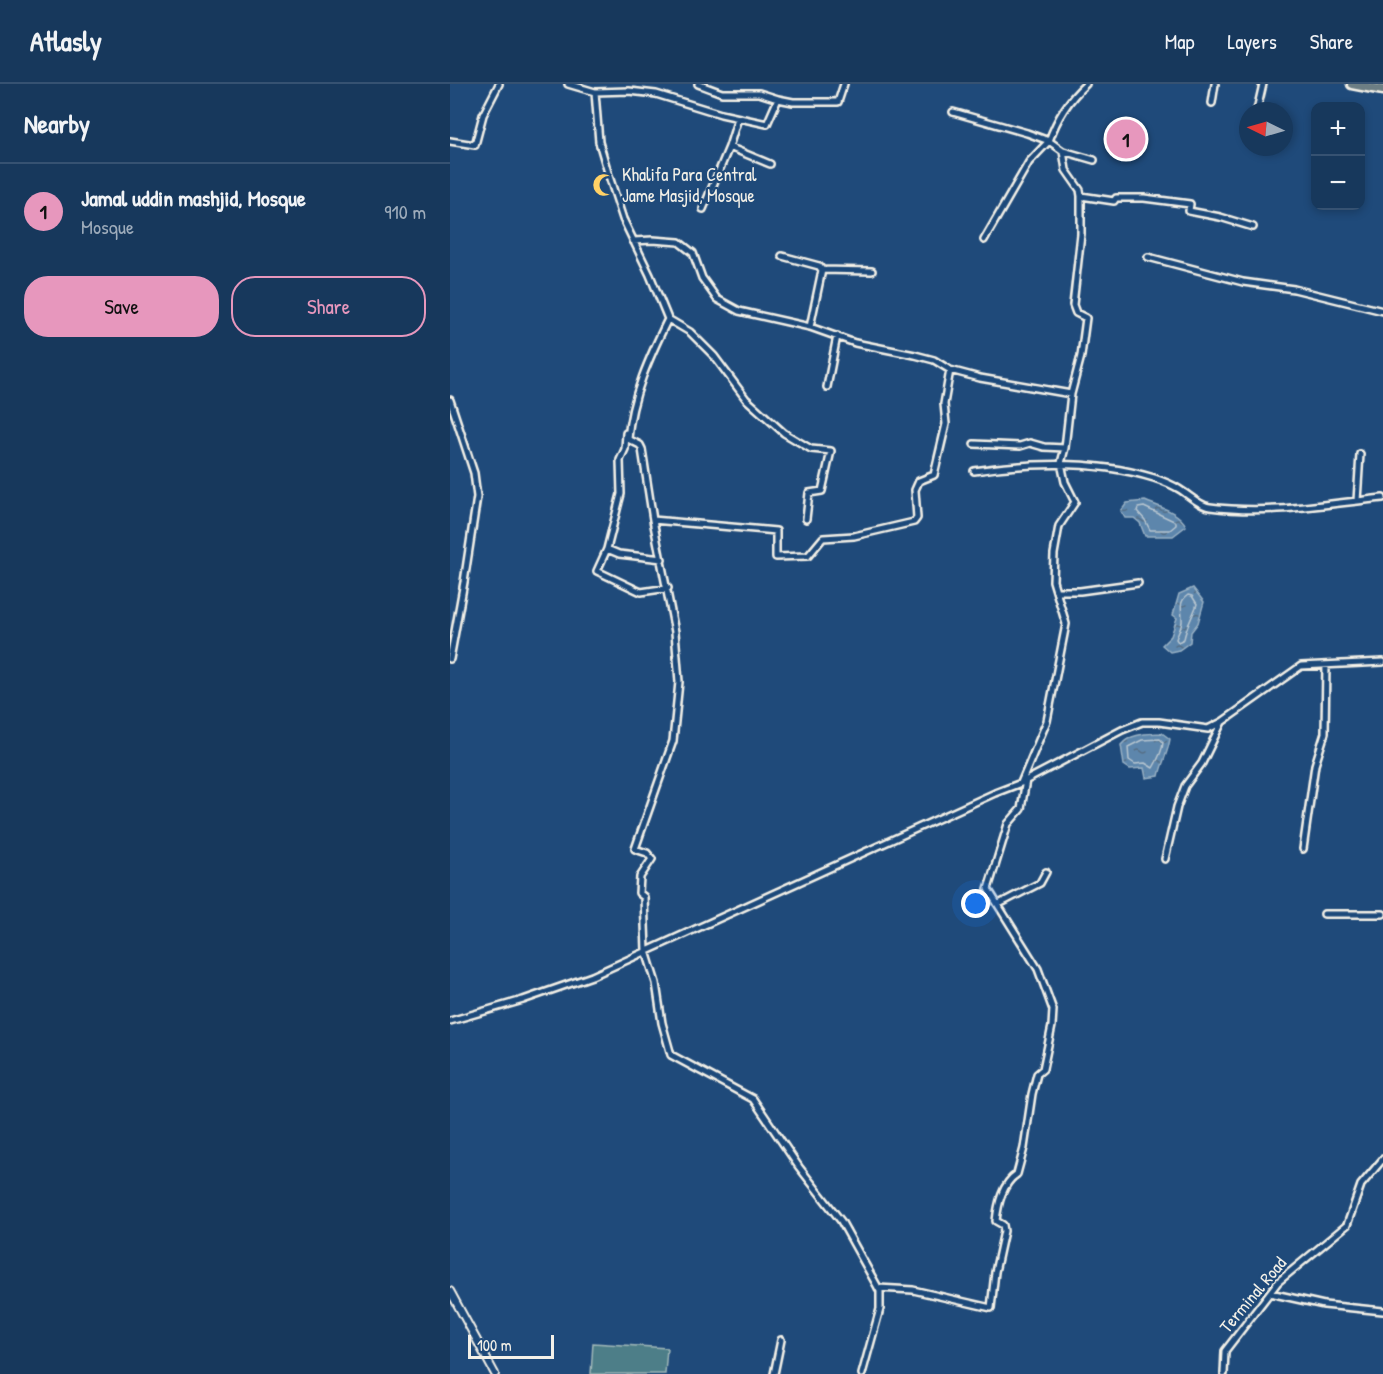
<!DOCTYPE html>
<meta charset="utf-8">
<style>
body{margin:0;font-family:"Patrick Hand",sans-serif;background:#203f62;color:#f1f3f6}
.controls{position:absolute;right:18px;top:18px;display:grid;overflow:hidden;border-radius:12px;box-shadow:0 3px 9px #0003}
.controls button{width:54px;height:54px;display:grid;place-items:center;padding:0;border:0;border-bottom:2px solid #365272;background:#17385c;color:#f1f3f6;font:30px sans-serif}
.compass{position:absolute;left:789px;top:18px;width:54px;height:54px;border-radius:50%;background:#17385c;box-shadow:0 3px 9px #0003;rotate:275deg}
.scale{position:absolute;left:18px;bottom:15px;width:86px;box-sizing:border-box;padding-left:6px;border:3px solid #f4f1e8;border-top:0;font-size:16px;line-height:21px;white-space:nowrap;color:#f4f1e8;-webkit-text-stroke:4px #1f4a7a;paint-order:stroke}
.you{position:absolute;left:526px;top:820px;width:21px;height:21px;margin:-15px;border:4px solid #fff;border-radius:50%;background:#1a73e8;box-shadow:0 0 0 9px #1a73e833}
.badge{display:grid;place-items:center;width:39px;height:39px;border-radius:50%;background:#e797bd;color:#111;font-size:20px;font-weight:700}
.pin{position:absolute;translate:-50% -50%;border:3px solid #fff;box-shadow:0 2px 6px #0006}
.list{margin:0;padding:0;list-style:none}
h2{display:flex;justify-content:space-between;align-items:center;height:78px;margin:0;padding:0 24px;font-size:26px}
h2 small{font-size:20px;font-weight:400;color:#9eacbb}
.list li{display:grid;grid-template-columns:39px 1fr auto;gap:18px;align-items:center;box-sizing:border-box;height:96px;padding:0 24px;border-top:2px solid #365272}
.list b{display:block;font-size:22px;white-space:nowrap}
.list p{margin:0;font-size:20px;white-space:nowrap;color:#9eacbb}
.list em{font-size:20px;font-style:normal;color:#9eacbb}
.actions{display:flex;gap:12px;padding:18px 24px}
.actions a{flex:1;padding:14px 0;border:2px solid #e797bd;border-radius:24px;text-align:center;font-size:21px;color:#e797bd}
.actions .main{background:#e797bd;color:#111}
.map{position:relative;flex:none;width:933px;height:1290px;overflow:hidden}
header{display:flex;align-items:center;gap:36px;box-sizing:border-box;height:84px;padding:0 30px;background:#17385c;border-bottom:2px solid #365272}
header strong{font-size:28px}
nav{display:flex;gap:33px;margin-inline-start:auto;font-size:21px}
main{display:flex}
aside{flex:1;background:#17385c}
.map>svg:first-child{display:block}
.pitch{fill:#4e7e88;stroke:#a1b8b8;stroke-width:1.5}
.water{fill:url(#water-ripples);stroke:#99b1c4;stroke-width:1.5}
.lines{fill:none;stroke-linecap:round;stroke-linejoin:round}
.shore{stroke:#b8c6d0;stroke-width:1.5}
.minor-casing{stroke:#f4f1e8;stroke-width:10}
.tertiary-casing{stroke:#f4f1e8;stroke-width:10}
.trunk-casing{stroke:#f4f1e8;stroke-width:13}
.minor{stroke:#1f4a7a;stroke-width:5}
.tertiary{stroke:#1f4a7a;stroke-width:6}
.trunk{stroke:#6c7e84;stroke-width:8}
.labels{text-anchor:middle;stroke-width:4.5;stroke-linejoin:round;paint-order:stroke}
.poi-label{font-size:18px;fill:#f4f1e8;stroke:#1f4a7a;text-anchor:start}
.street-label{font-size:18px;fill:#f4f1e8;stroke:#1f4a7a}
</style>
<header>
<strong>Atlasly</strong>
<nav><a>Map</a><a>Layers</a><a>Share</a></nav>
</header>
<main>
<aside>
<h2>Nearby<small></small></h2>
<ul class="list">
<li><span class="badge">1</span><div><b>Jamal uddin mashjid, Mosque</b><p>Mosque</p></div><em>910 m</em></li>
</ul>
<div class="actions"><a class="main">Save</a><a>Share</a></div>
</aside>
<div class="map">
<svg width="933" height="1290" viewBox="0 0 933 1290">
<defs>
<pattern id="water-ripples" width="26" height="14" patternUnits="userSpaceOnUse" patternTransform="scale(1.5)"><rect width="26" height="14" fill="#5d86ac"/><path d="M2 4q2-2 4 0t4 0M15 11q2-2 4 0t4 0" fill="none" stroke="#556d83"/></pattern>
</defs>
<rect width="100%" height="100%" fill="#1f4a7a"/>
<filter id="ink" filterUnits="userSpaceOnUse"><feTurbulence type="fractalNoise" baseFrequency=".0167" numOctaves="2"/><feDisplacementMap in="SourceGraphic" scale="12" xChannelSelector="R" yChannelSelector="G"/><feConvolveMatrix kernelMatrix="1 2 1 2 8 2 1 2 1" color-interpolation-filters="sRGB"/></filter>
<g filter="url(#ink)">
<path class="pitch" d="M143,1259L217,1264L215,1290H141Z"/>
<path class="water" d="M695,417C708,423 729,427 736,442L723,452H695L690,439L684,434H675L671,427L677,419Z
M743,504L754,518L748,539L741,548L740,558L729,566L720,568L712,561L721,552L727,534L723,531L729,510Z
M712,649L720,655C718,669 712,678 709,692L696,694L694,684L680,685L674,681L671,661C681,649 697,650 712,649Z"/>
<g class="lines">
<path class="shore" d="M694,423L726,438V441L720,446H700L695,436L687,427L688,424Z
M738,511L742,512L747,520C743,532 736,543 734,555L728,558L726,555C728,549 733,541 732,535C732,525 728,518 738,511Z
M692,656L710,655L713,658C713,666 707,677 703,684L695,679L685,680L679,676L678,663Z"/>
<g class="minor-casing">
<path id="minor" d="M118,0L145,8L179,7L206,10L271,30L317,40L328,15L343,18H388L394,0
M248,0L272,9H309L328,15
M145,8L149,58L159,92L173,135L200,191L218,235L240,248L264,272L296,315L334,349L361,365L381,367L372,407L359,409L356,435
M762,19L765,0
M807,26L813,0
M503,28L577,49L599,57L579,78L534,156
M0,57L25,61L33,31L49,0
M279,63L320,80
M613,67L644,76
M631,112L664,117L666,114H694L740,120L739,127L770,133L803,143
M253,125L279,63L288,34
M183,157L203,156L229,158L243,169L252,194L267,215L289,227L360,243L405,259L465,271L484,276L500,286L530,294L621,310
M332,172L369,182L372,186
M698,173L793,198L844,205L933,227
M218,235C200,272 181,313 178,355L190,361L192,365L203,436L225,548L229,598L223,657L185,765L197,769L202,775L190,793L189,809L194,813L196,867L206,899L212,939L221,971L303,1015L349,1083L391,1137L430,1207V1225L412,1290
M360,243L372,186L422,187
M377,303L387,252
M0,316L24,389L27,413L14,498L0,575
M524,360L570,362L580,359L594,363L615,364
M524,387C584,378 646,376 704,394C713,397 721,400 729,405C739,411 750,422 760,423C819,431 875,420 933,414
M907,417L910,370
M203,436C245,440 285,443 326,447V473L358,472L373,454L404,452L464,438L467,434L465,406L469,397L484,391L496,340L494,320L500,286
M157,465L171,410L170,376L175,365L176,349
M212,475L169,470L157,465L147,487L191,508L218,504
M607,507H630L688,499
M571,699L597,637L616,540L603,497L604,470L609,442L625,418L615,398L611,379L615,364L621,310L631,272L636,234L626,229L623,221L631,150V112L630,106L616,86L613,67L599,57C607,34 618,16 636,0
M853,765L865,681L875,649L876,581
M715,775L727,723L735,702L752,679L772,638
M549,820L590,799L596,788
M874,830H933
M0,937L73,916L142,892L545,709L571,699L672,646L692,638H709L758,645L772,638L851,582L933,578
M428,1204L463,1206L541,1224L545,1188L554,1147L553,1141L546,1137C548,1120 552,1100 567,1090L574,1064L582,1010L587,990L593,985L602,942L603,926L588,885L538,805L558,740L571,725L576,696
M820,1209L874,1221L933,1227
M324,1290L331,1256
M774,1290L775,1267L828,1198L897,1141L911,1101L933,1075"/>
</g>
<g class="tertiary-casing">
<path id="tertiary" d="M0,1207L45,1290"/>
</g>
<g class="trunk-casing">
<path id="trunk" d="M902,0L933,6"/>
</g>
<use href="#minor" class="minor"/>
<use href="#tertiary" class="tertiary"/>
<use href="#trunk" class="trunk"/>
</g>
</g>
<defs>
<g id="mosque-bare" transform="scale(1.8)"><path d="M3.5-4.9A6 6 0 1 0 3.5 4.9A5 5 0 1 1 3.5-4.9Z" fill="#ffd166" stroke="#1f4a7a" stroke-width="2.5" paint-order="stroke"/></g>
</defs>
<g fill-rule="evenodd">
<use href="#mosque-bare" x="154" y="101"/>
</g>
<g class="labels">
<g class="poi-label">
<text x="172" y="97">Khalifa Para Central<tspan x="172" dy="21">Jame Masjid, Mosque</tspan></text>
</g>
<g class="street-label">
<text transform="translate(803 1211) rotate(-50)" y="6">Terminal Road</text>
</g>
</g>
</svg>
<div class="controls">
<button>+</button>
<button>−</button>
</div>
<svg class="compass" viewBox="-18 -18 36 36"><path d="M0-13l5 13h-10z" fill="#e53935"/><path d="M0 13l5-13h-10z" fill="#9eacbb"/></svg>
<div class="scale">100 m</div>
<div class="you"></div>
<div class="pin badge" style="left:676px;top:55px">1</div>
</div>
</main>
